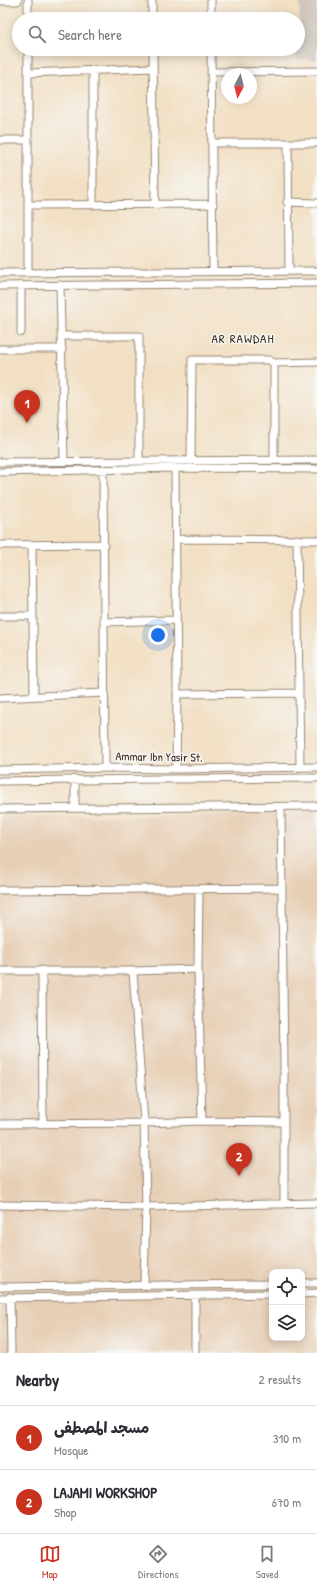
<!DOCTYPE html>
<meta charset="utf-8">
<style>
body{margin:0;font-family:"Patrick Hand","Playpen Sans Arabic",sans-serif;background:#f2f2f3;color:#2b2b33}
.controls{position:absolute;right:12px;bottom:12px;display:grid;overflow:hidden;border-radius:8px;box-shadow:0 2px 10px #0003}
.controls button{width:36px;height:36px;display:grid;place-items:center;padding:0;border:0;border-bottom:1px solid #e1e1e2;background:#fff;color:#2b2b33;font:20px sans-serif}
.compass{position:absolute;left:221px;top:68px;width:36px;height:36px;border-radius:50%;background:#fff;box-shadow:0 2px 10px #0003;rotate:187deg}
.you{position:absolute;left:158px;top:635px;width:14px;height:14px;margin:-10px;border:3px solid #fff;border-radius:50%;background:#1a73e8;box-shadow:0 0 0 6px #1a73e833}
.badge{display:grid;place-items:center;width:26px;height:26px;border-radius:50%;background:#c8321e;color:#fff;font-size:13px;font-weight:700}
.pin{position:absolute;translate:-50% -33px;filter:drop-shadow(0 1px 2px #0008)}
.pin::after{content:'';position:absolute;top:21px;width:14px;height:12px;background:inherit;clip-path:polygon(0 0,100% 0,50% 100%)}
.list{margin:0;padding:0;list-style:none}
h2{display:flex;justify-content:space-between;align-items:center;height:52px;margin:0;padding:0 16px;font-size:17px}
h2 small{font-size:13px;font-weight:400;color:#7c7c81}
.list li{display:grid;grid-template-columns:26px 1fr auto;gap:12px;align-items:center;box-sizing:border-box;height:64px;padding:0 16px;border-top:1px solid #e1e1e2}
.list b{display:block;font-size:15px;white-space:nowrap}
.list p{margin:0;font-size:13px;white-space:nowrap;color:#7c7c81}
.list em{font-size:13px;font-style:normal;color:#7c7c81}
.icon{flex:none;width:22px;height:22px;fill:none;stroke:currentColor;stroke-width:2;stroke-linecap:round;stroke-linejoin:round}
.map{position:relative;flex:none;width:317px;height:1353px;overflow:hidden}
.search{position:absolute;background:#fff;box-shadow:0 2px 10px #0003;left:12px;right:12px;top:12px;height:44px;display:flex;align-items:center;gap:10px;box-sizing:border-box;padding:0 14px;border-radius:22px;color:#7c7c81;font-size:15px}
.sheet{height:180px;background:#fff}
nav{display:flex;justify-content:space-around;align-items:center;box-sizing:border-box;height:56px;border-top:1px solid #e1e1e2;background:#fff;font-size:11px;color:#7c7c81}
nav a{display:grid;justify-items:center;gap:2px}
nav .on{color:#c8321e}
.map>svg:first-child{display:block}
.built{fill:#e7cfb5;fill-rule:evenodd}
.industrial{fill:#ccc2b9}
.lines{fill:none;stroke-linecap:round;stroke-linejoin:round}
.minor-casing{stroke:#968572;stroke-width:9}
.major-casing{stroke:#968572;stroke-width:11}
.minor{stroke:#fff;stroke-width:7}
.major{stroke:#fff;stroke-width:9}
.labels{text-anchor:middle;stroke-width:3;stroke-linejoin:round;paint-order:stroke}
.street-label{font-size:12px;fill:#3b2a1e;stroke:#f6f6f2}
.neighbourhood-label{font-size:13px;letter-spacing:1px;fill:#3b2a1e;stroke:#f6f6f2}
</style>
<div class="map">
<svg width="317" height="1353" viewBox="0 0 317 1353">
<rect width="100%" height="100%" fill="#f6f6f2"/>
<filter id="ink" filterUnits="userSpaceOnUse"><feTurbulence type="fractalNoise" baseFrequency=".025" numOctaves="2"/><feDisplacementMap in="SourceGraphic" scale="8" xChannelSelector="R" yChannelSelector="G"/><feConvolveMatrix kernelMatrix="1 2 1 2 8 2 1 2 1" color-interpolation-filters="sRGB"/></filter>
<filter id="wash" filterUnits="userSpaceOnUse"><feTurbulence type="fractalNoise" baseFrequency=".012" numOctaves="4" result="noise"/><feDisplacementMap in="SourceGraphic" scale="16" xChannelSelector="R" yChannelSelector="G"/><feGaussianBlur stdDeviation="0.9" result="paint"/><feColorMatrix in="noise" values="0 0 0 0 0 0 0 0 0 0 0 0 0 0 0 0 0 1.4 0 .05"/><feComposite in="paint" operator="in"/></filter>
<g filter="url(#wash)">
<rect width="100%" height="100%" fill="#f2e0c5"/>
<path class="built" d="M317,812V1353H0V817L264,814ZM272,1272H302V1338H272Z"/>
<path class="industrial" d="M300,0H317V60H296V49H298Z"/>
</g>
<g filter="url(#ink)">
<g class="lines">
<g class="minor-casing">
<path id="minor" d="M28,0V19
M152,0V19
M211,0V19
M28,49V273
M153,49L155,204
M211,49L213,271
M212,72L317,71
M28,73L153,68
M0,140H28
M212,143H317
M288,143L289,271
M287,202L317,203
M28,205L213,204
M93,205V71
M0,273L317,271
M60,285L64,461
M0,286L317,283
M21,332V285
M61,336H139V461
M0,349H62
M274,460V363L317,362
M191,461L192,360H269L274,363
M0,462L317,460
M175,468L177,694L176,769
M103,469L105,768
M0,472L175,468L317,469
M176,539L317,540
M297,539L300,767
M0,545L104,544
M32,545L34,696
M0,616H33
M104,622L176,620
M177,694L299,693
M0,698L104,693
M0,770L105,768L176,769L317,767
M75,779V808
M0,781C106,779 211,779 317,778
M281,807L284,1069V1204
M0,809L317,806
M199,889L198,969L202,1121
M0,890L282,888
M42,970L43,1123
M0,971H133L198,969
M133,971L144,1123L146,1207L144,1285
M0,1124L144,1123L202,1121L284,1122
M0,1205L146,1207L317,1203
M302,1283H317
M0,1287L272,1284
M302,1294L317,1293
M195,1295V1353
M10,1297L11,1353
M0,1298L272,1294"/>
</g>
<g class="major-casing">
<path id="major" d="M0,0H17"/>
</g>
<use href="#minor" class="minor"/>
<use href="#major" class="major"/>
</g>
</g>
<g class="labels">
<g class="street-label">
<text transform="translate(159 757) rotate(1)" y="4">Ammar Ibn Yasir St.</text>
</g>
<g class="neighbourhood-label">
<text x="243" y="343">AR RAWDAH</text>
</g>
</g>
</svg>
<div class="controls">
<button><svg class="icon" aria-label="locate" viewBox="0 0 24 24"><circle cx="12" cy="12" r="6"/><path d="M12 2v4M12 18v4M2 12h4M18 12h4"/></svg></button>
<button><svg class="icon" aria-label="layers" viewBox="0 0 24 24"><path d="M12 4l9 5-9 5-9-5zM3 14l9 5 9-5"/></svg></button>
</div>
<svg class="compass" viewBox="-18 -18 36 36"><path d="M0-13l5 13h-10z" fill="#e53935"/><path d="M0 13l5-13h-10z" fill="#7c7c81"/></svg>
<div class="you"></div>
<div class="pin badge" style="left:27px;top:423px">1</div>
<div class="pin badge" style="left:239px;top:1176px">2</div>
<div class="search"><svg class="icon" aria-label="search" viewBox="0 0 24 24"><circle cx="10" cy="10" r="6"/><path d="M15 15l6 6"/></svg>Search here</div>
</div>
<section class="sheet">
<h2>Nearby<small>2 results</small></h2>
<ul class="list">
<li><span class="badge">1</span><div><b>مسجد المصطفى</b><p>Mosque</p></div><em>310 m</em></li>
<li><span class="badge">2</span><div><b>LAJAMI WORKSHOP</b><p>Shop</p></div><em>670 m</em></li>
</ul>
</section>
<nav>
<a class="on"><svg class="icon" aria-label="map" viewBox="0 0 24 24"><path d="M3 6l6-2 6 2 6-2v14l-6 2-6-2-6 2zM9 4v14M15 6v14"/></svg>Map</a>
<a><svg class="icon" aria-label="directions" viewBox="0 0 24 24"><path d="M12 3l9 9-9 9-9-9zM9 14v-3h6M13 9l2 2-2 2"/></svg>Directions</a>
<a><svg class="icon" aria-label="saved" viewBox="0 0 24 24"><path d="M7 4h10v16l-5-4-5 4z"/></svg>Saved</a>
</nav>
